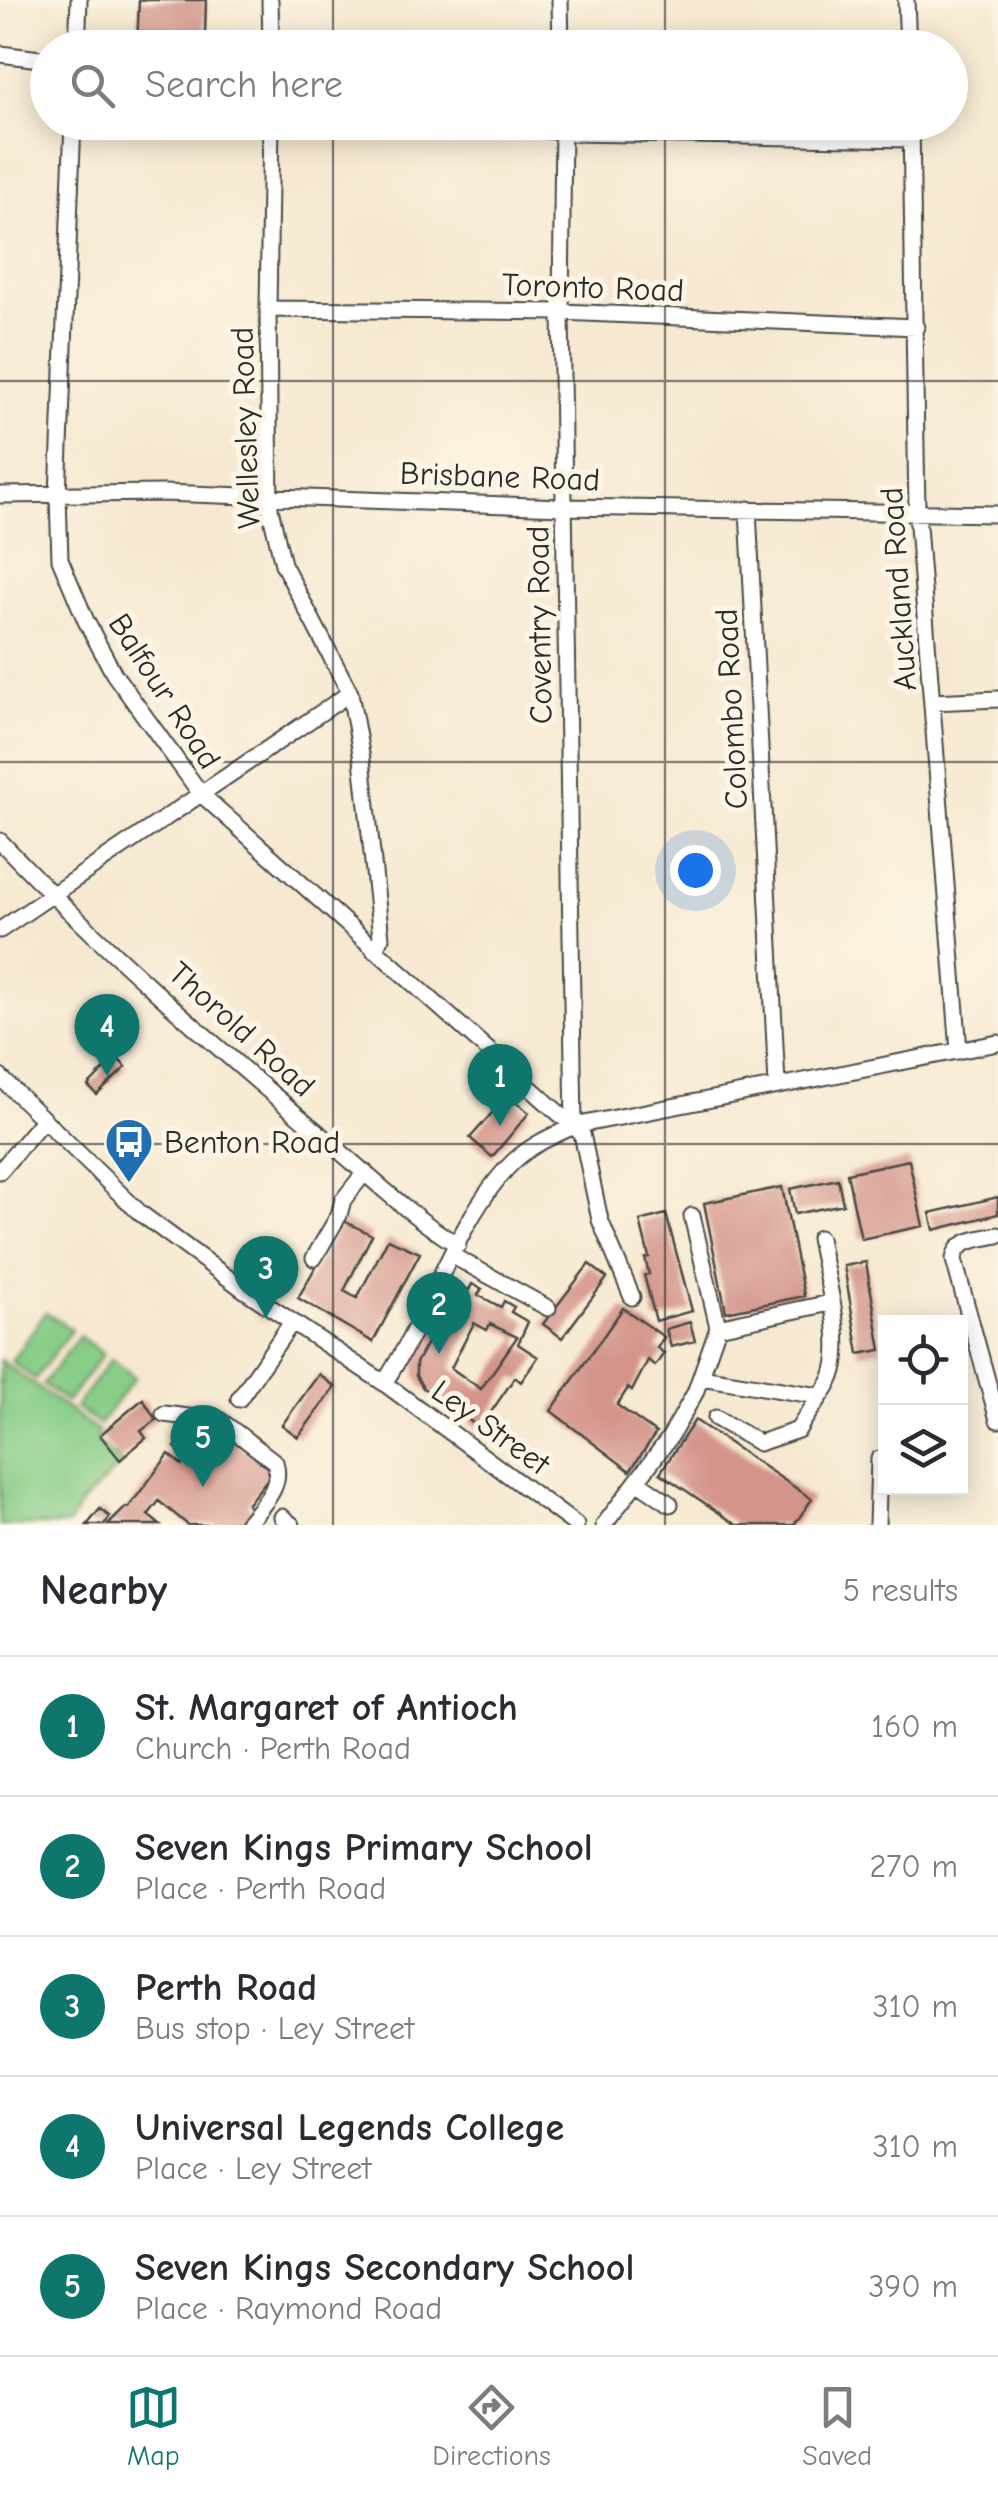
<!DOCTYPE html>
<meta charset="utf-8">
<style>
body{margin:0;font-family:"Comic Neue",sans-serif;background:#f2f2f3;color:#2b2b33}
.controls{position:absolute;right:30px;bottom:30px;display:grid;overflow:hidden;border-radius:0px;box-shadow:0 5px 25px #0003}
.controls button{width:90px;height:90px;display:grid;place-items:center;padding:0;border:0;border-bottom:2px solid #e1e1e2;background:#fff;color:#2b2b33;font:50px sans-serif}
.you{position:absolute;left:695px;top:870px;width:35px;height:35px;margin:-25px;border:8px solid #fff;border-radius:50%;background:#1a73e8;box-shadow:0 0 0 15px #1a73e833}
.badge{display:grid;place-items:center;width:65px;height:65px;border-radius:50%;background:#0f766e;color:#fff;font-size:32px;font-weight:700}
.pin{position:absolute;translate:-50% -82px;filter:drop-shadow(0 2px 5px #0008)}
.pin::after{content:'';position:absolute;top:52px;width:35px;height:30px;background:inherit;clip-path:polygon(0 0,100% 0,50% 100%)}
.list{margin:0;padding:0;list-style:none}
h2{display:flex;justify-content:space-between;align-items:center;height:130px;margin:0;padding:0 40px;font-size:42px}
h2 small{font-size:32px;font-weight:400;color:#7c7c81}
.list li{display:grid;grid-template-columns:65px 1fr auto;gap:30px;align-items:center;box-sizing:border-box;height:140px;padding:0 40px;border-top:2px solid #e1e1e2}
.list b{display:block;font-size:38px;white-space:nowrap}
.list p{margin:0;font-size:32px;white-space:nowrap;color:#7c7c81}
.list em{font-size:32px;font-style:normal;color:#7c7c81}
.icon{flex:none;width:55px;height:55px;fill:none;stroke:currentColor;stroke-width:2;stroke-linecap:round;stroke-linejoin:round}
.map{position:relative;flex:none;width:998px;height:1525px;overflow:hidden}
.search{position:absolute;background:#fff;box-shadow:0 5px 25px #0003;left:30px;right:30px;top:30px;height:110px;display:flex;align-items:center;gap:25px;box-sizing:border-box;padding:0 35px;border-radius:55px;color:#7c7c81;font-size:38px}
.sheet{height:830px;background:#fff}
nav{display:flex;justify-content:space-around;align-items:center;box-sizing:border-box;height:140px;border-top:2px solid #e1e1e2;background:#fff;font-size:28px;color:#7c7c81}
nav a{display:grid;justify-items:center;gap:5px}
nav .on{color:#0f766e}
.map>svg:first-child{display:block}
.green{fill:#88ce88;stroke:#5a7c5a;stroke-width:2.5}
.building{fill:#d4948a;fill-rule:evenodd}
.lines{fill:none;stroke-linecap:round;stroke-linejoin:round}
.minor-casing{stroke:#4a4844;stroke-width:19}
.minor{stroke:#fff;stroke-width:15}
.grid{fill:none;stroke:#2b2b2b;stroke-width:2.5;stroke-opacity:0.55}
.labels{text-anchor:middle;stroke-width:10;stroke-linejoin:round;paint-order:stroke}
.street-label{font-size:32px;fill:#2b2b2b;stroke:#fcf5e5}
.poi-label{font-size:32px;fill:#2b2b2b;stroke:#fcf5e5;text-anchor:start}
</style>
<div class="map">
<svg width="998" height="1525" viewBox="0 0 998 1525">
<rect width="100%" height="100%" fill="#fcf5e5"/>
<filter id="ink" filterUnits="userSpaceOnUse"><feTurbulence type="fractalNoise" baseFrequency=".01" numOctaves="2"/><feDisplacementMap in="SourceGraphic" scale="20" xChannelSelector="R" yChannelSelector="G"/><feConvolveMatrix kernelMatrix="1 2 1 2 8 2 1 2 1" color-interpolation-filters="sRGB"/></filter>
<filter id="wash" filterUnits="userSpaceOnUse"><feTurbulence type="fractalNoise" baseFrequency=".0048" numOctaves="4" result="noise"/><feDisplacementMap in="SourceGraphic" scale="40" xChannelSelector="R" yChannelSelector="G"/><feGaussianBlur stdDeviation="2.25" result="paint"/><feColorMatrix in="noise" values="0 0 0 0 0 0 0 0 0 0 0 0 0 0 0 0 0 1.4 0 .05"/><feComposite in="paint" operator="in"/></filter>
<g filter="url(#wash)">
<rect width="100%" height="100%" fill="#f7e9d1"/>
<path class="green" d="M46,1312L71,1330L35,1379L11,1361Z
M79,1336L103,1354L67,1402L43,1384Z
M111,1359L135,1377L99,1425L75,1407Z
M0,1360L98,1431L97,1442L122,1463L81,1504L69,1525H0Z"/>
<g id="blocks">
<path class="building" d="M139,0H206L205,34L197,33L199,48H137Z
M116,1057L126,1067L97,1095L88,1086Z
M508,1095L529,1113L492,1157L470,1138Z
M909,1160L923,1226L861,1239L847,1173Z
M838,1179L843,1204L795,1214L790,1189Z
M782,1187L804,1296L726,1312L704,1203Z
M998,1197V1214L934,1230L930,1213Z
M666,1214L692,1311L656,1321L644,1275L649,1274L645,1258L649,1257L640,1221Z
M342,1220L372,1235L344,1291L357,1298L388,1239L420,1253L373,1342L298,1298Z
M866,1262L881,1350L859,1354L844,1266Z
M589,1264L607,1278L562,1338L543,1324Z
M472,1284L482,1289L478,1295L501,1307L504,1301L514,1307L511,1312L528,1322L518,1344L538,1357L521,1382L515,1377L480,1428L423,1388L416,1376V1363L458,1285L469,1290ZM474,1323L487,1330L490,1324L517,1337L481,1389L451,1368Z
M623,1308L664,1337L657,1348L664,1353L655,1366L648,1360L632,1391L628,1388L617,1405L656,1433L630,1471L551,1411Z
M690,1322L695,1341L671,1347L666,1329Z
M319,1374L335,1387L298,1437L282,1425Z
M143,1399L156,1420L141,1431L146,1438L120,1460L100,1435Z
M695,1420L812,1499L794,1525H737L660,1473Z
M192,1426L203,1435L211,1426L219,1433L221,1430L273,1472L247,1505L255,1511L244,1525H188L159,1501L148,1515L160,1525H108L126,1507L128,1508L169,1454L182,1465L188,1458L175,1447Z
M100,1509L110,1517L104,1525H87Z"/>
</g>
</g>
<g filter="url(#ink)">
<use href="#blocks" fill-opacity="0" stroke="#4a4844" stroke-width="2.5"/>
<g class="lines">
<g class="minor-casing">
<path id="minor" d="M270,0L271,48
M560,0L561,48
M906,0L908,48
M77,48L79,0
M0,54L48,60
M73,122L58,496L60,559L86,621L114,674L201,794L582,1134L600,1220L632,1297
M271,122L268,309L270,509L283,564L350,693L362,759L381,938L374,950
M483,122L572,133L912,139
M563,122L561,312L574,1126
M911,122L917,513L959,1051
M268,309L561,312L916,327
M0,495L163,493L564,507L998,514
M748,509L777,1085
M933,702L998,699
M0,841C100,946 210,1042 321,1135C365,1172 409,1216 458,1245
M0,930L350,693
M0,1077L140,1213L243,1289L384,1383L576,1525
M0,1171L43,1120
M998,1235C980,1239 956,1239 954,1260L998,1420
M453,1256L548,1308
M314,1258L339,1215L343,1200L365,1172
M718,1327L830,1303
M701,1377L819,1396
M384,1383C428,1318 458,1215 514,1161C531,1145 552,1136 574,1126L998,1043
M239,1399L292,1322
M164,1414L221,1421L275,1462C283,1488 261,1506 246,1525
M716,1418L759,1443L798,1430C807,1413 826,1392 832,1377C846,1341 826,1278 819,1238
M638,1482L670,1504
M282,1517L292,1525
M604,1525L670,1437L695,1393L718,1327L692,1216
M877,1525L879,1459"/>
</g>
<use href="#minor" class="minor"/>
</g>
</g>
<path class="grid" d="M333,0V48M665,0V48M333,122V1525M665,122V1525M0,381H998M0,762H998M0,1144H998"/>
<defs>
<g id="bus-pin" transform="scale(2.5)"><path d="M0 17L-7.5 6A9.5 9.5 0 1 1 7.5 6Z" fill="#1f6fb2" stroke="#fcf5e5"/><path d="M-5-6H5V4H4V6H2V4H-2V6H-4V4H-5ZM-3.5-4V0h7V-4ZM-3.5 1.2v1.5H-2V1.2ZM2 1.2v1.5H3.5V1.2Z" fill="#fff"/></g>
</defs>
<g fill-rule="evenodd">
<use href="#bus-pin" x="129" y="1142"/>
</g>
<g class="labels">
<g class="street-label">
<text transform="translate(593 287) rotate(2)" y="11">Toronto Road</text>
<text transform="translate(245 428) rotate(-92)" y="11">Wellesley Road</text>
<text transform="translate(500 476) rotate(2)" y="11">Brisbane Road</text>
<text transform="translate(898 589) rotate(-94)" y="11">Auckland Road</text>
<text transform="translate(539 625) rotate(-91)" y="11">Coventry Road</text>
<text transform="translate(165 691) rotate(57)" y="11">Balfour Road</text>
<text transform="translate(731 709) rotate(-93)" y="11">Colombo Road</text>
<text transform="translate(242 1029) rotate(42)" y="11">Thorold Road</text>
<text transform="translate(491 1427) rotate(36)" y="11">Ley Street</text>
</g>
<g class="poi-label">
<text x="164" y="1153">Benton Road</text>
</g>
</g>
</svg>
<div class="controls">
<button><svg class="icon" aria-label="locate" viewBox="0 0 24 24"><circle cx="12" cy="12" r="6"/><path d="M12 2v4M12 18v4M2 12h4M18 12h4"/></svg></button>
<button><svg class="icon" aria-label="layers" viewBox="0 0 24 24"><path d="M12 4l9 5-9 5-9-5zM3 14l9 5 9-5"/></svg></button>
</div>
<div class="you"></div>
<div class="pin badge" style="left:500px;top:1126px">1</div>
<div class="pin badge" style="left:439px;top:1354px">2</div>
<div class="pin badge" style="left:266px;top:1318px">3</div>
<div class="pin badge" style="left:107px;top:1076px">4</div>
<div class="pin badge" style="left:203px;top:1487px">5</div>
<div class="search"><svg class="icon" aria-label="search" viewBox="0 0 24 24"><circle cx="10" cy="10" r="6"/><path d="M15 15l6 6"/></svg>Search here</div>
</div>
<section class="sheet">
<h2>Nearby<small>5 results</small></h2>
<ul class="list">
<li><span class="badge">1</span><div><b>St. Margaret of Antioch</b><p>Church · Perth Road</p></div><em>160 m</em></li>
<li><span class="badge">2</span><div><b>Seven Kings Primary School</b><p>Place · Perth Road</p></div><em>270 m</em></li>
<li><span class="badge">3</span><div><b>Perth Road</b><p>Bus stop · Ley Street</p></div><em>310 m</em></li>
<li><span class="badge">4</span><div><b>Universal Legends College</b><p>Place · Ley Street</p></div><em>310 m</em></li>
<li><span class="badge">5</span><div><b>Seven Kings Secondary School</b><p>Place · Raymond Road</p></div><em>390 m</em></li>
</ul>
</section>
<nav>
<a class="on"><svg class="icon" aria-label="map" viewBox="0 0 24 24"><path d="M3 6l6-2 6 2 6-2v14l-6 2-6-2-6 2zM9 4v14M15 6v14"/></svg>Map</a>
<a><svg class="icon" aria-label="directions" viewBox="0 0 24 24"><path d="M12 3l9 9-9 9-9-9zM9 14v-3h6M13 9l2 2-2 2"/></svg>Directions</a>
<a><svg class="icon" aria-label="saved" viewBox="0 0 24 24"><path d="M7 4h10v16l-5-4-5 4z"/></svg>Saved</a>
</nav>
